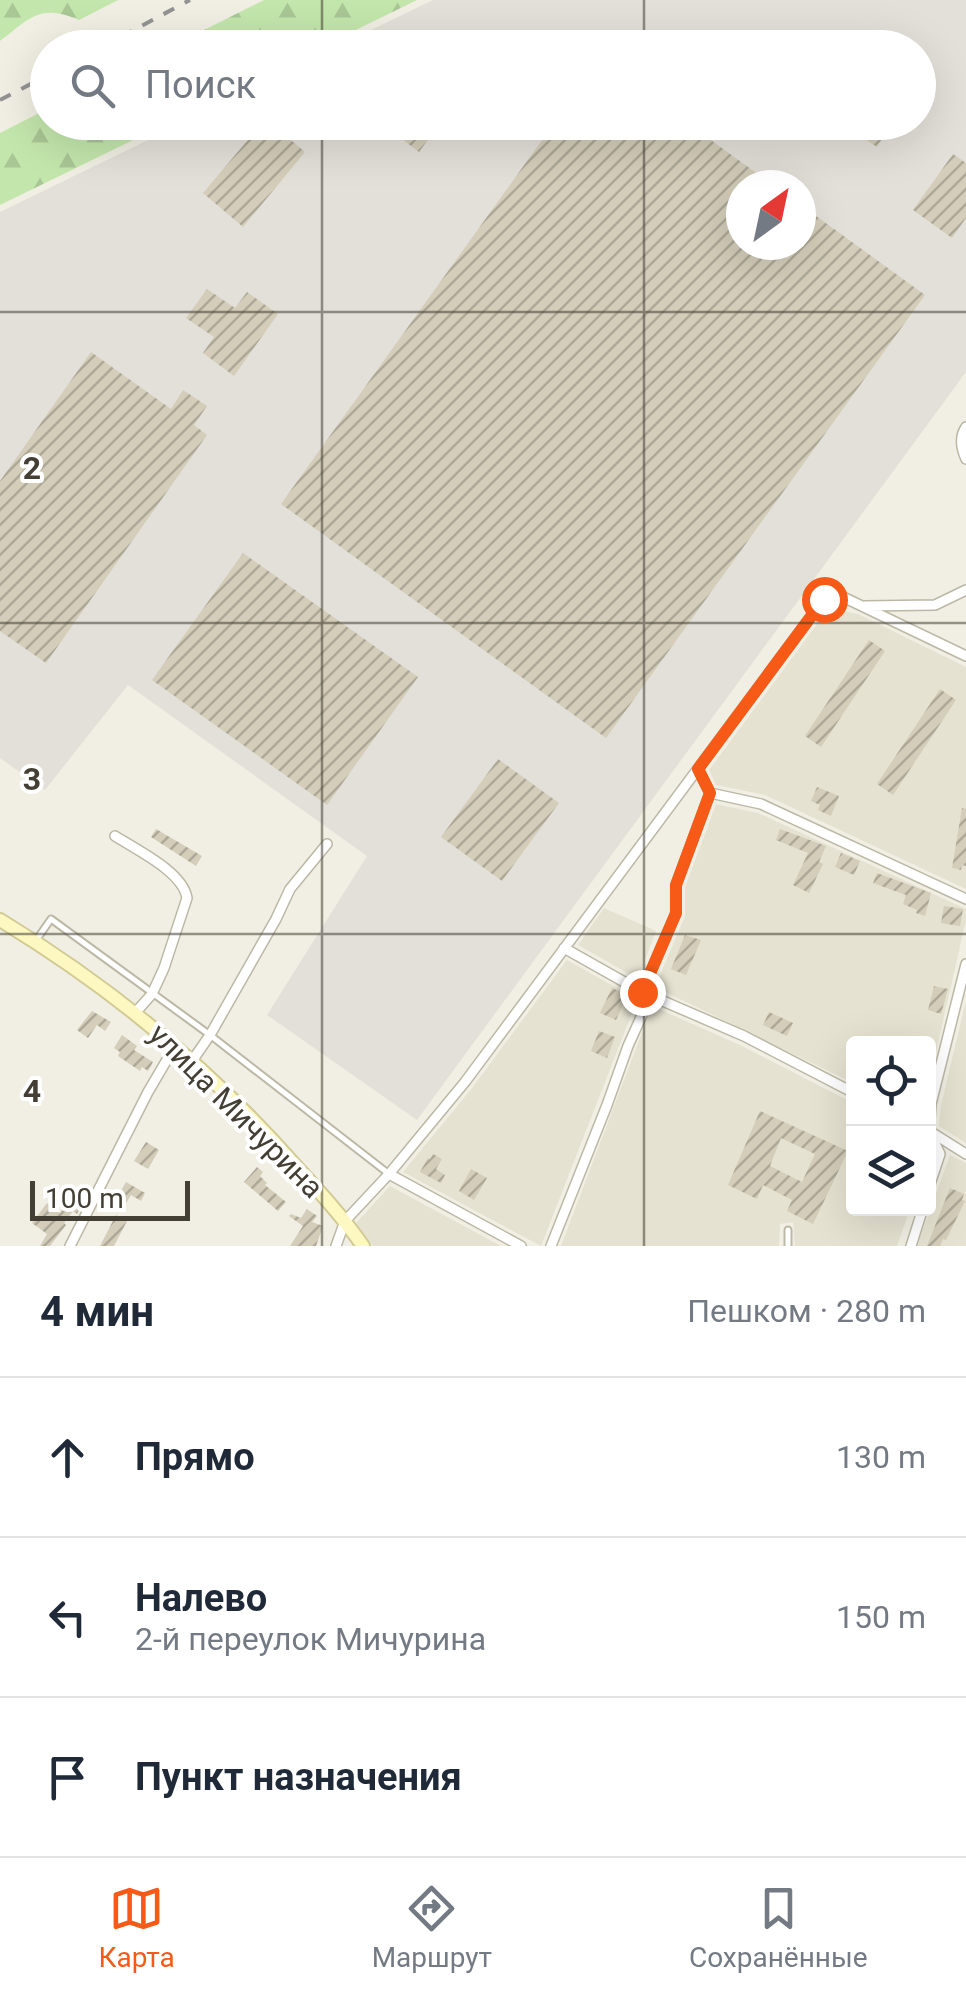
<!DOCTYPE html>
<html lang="ru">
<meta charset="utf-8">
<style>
body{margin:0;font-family:Roboto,sans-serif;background:#f6f6f7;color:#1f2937}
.controls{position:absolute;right:30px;bottom:30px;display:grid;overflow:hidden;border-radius:10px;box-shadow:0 10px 40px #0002}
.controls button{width:90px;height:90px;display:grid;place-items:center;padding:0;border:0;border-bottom:2px solid #e0e1e3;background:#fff;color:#1f2937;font:50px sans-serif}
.compass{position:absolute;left:726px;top:170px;width:90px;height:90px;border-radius:50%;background:#fff;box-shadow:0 10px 40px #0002;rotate:33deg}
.scale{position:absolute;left:30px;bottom:25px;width:160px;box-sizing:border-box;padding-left:10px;border:5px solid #433f34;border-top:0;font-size:28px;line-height:35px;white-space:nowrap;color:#433f34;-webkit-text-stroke:8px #fff;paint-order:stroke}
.stop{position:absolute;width:30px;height:30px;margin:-22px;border:8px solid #f65a16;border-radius:50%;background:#fff}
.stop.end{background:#f65a16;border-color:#fff;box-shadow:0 2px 10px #0008}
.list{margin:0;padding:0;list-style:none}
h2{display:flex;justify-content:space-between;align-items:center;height:130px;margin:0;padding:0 40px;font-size:42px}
h2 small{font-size:32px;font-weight:400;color:#747a83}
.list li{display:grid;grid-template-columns:65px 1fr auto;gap:30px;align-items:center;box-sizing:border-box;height:160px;padding:0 40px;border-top:2px solid #e0e1e3}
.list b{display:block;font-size:38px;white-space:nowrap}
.list p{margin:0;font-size:32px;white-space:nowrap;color:#747a83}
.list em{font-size:32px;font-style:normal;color:#747a83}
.icon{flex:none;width:55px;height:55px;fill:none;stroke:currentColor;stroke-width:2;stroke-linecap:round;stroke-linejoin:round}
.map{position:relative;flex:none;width:966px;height:1246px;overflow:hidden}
.search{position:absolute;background:#fff;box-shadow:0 10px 40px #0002;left:30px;right:30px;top:30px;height:110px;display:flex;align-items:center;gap:25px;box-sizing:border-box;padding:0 35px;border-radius:55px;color:#747a83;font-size:38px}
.sheet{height:610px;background:#fff}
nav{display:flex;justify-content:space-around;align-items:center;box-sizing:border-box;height:140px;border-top:2px solid #e0e1e3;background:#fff;font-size:28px;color:#747a83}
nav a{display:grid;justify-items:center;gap:5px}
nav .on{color:#f65a16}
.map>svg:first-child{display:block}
.residential{fill:#e5e2d1}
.industrial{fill:#e3e0d9;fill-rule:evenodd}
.forest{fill:url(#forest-firs)}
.building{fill:url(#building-hatch);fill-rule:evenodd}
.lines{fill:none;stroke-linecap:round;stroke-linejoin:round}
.service-casing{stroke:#bcb8a6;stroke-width:9}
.minor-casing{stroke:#bcb8a6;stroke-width:12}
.secondary-casing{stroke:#d1ca94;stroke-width:16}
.service{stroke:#fff;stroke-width:5}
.minor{stroke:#fff;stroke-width:9}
.secondary{stroke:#fdf8c1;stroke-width:12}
.rail{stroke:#939393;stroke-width:4;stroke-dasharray:12 12;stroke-linecap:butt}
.route{stroke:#f65a16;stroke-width:12}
.grid{fill:none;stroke:#433f34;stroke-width:2.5;stroke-opacity:0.55}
.labels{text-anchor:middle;stroke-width:8;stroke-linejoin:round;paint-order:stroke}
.street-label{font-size:30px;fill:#433f34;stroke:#fff}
.grid-label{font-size:32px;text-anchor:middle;font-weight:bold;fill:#433f34;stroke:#fff;stroke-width:8;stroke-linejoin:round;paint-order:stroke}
</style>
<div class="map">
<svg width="966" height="1246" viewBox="0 0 966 1246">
<defs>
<pattern id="forest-firs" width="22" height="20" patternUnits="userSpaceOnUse" patternTransform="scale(2.5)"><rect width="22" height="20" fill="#c3e6ac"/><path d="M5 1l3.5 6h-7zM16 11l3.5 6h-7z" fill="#a9c695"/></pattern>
<pattern id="building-hatch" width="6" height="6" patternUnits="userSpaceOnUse" patternTransform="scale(2.5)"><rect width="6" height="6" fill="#d3cdb9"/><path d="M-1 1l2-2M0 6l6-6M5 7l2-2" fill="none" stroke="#ada897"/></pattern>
</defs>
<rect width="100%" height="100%" fill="#f1efe3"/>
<path class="residential" d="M829,608L858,614L966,667V889L765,795L716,785L709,770Z
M716,804L758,813L966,909V920L929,1083L928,1044H854L853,1083L655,987L685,916V887Z
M604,908L656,931L638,979L578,945Z
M567,960L633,997L632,1013L541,1246L403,1172L472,1088Z
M966,1000V1143L939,1126L941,1106Z
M652,1006L740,1045L853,1103L854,1208L910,1209L897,1246H795L793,1222L780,1224L779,1246H561Z
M950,1155L966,1163V1246H917Z
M390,1186L501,1246H373L356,1223Z"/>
<path class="industrial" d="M433,0H966V372L417,1120L267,1015L367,856L128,685L45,790L0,758V212L183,123L918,122V48L336,47ZM741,185H801V245H741Z"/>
<path class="forest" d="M0,0H118L79,20C40,3 30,18 0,41Z
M264,0H417L321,47H170Z
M47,109L48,122L168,123L0,205V133Z"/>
<path class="building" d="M263,122H270L305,152L243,227L203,193Z
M380,122H441L419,152Z
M555,122H686L773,185H741V245H801V205L925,295L606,738L281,504Z
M870,122H893L877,147L861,136Z
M953,154L966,163V218L952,238L913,210Z
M207,289L235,308L247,292L278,314L234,376L203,353L214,337L186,318Z
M91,352L171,409L183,390L207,406L194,425L207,435L46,663L0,631V481Z
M243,553L418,677L327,805L152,680Z
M869,640L885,651L821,747L805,736Z
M940,689L956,700L893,795L877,784Z
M498,759L559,803L502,881L441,837Z
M817,787L839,796L831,816L818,810L820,805L811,801Z
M962,808L966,809V866L962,865L961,870L952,868Z
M156,829L202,856L196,866L151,837Z
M780,829L826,846L819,862L823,864L809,893L793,885L808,853L776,840Z
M841,853L860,861L854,875L835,867Z
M877,873L931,893L925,916L916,913L917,910L903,904L906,895L873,883Z
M944,906L963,909L960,926L941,923Z
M685,935L701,940L686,975L671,969Z
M934,986L948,989L941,1014L928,1010Z
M612,988L627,995L616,1020L600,1013Z
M92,1011L111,1022L105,1031L97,1025L88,1038L77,1030Z
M769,1012L793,1023L787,1036L763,1025Z
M599,1031L615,1037L607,1058L591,1051Z
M122,1035L137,1046L134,1050L153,1062L148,1071L142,1067L140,1071L118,1056L120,1052L114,1048Z
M760,1111L848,1151L813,1224L787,1211L792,1200L763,1185L757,1199L728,1185ZM781,1138L815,1154L802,1182L770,1166Z
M146,1142L159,1150L148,1169L134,1161Z
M433,1154L442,1159L436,1169L445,1175L441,1183L420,1172L428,1158L430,1159Z
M257,1167L263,1172L260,1176L267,1183L265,1185L286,1202L278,1211L244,1182Z
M471,1169L487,1178L474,1200L459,1191Z
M126,1182L145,1193L141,1201L131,1195L125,1205L116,1200Z
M950,1188L964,1194L962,1200L965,1201L946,1240L943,1239L940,1246H927Z
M70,1196L82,1203L77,1214L73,1211L64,1223L66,1225L50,1246H40L47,1234L32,1223L47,1203L60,1213Z
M307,1209L317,1216L312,1222L323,1226L316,1246H290L303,1226L289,1216L291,1214L301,1218Z
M116,1215L127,1221L114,1246H100Z"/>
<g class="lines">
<g class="service-casing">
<path id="service" d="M37,939L51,919L210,1035L389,1174
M788,1246V1230"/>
</g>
<g class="minor-casing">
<path id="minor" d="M966,427C959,437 961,448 966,459
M865,606L935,605L966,590
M698,769L710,793L761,804L966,899
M115,836C137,850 183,872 187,898L164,968L152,994L135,1013
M564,948L642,992L744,1036L854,1093
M192,1061L210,1035L276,919L290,889L327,844
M931,1132L966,1154
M389,1174L521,1246
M928,1190L940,1154L929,1131L931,1104L966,964
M70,1246L148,1092L175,1046
M336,1246L345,1221L389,1174L465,1082L824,599L843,597L966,656
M551,1246L607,1105L628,1046L642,1015V992L676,913V885L710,793
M911,1246L923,1208"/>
</g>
<g class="secondary-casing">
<path id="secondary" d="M0,920C109,986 209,1068 294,1164C318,1190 342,1216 363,1246"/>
</g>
<use href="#service" class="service"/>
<use href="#minor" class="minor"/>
<use href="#secondary" class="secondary"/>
<path class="rail" d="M100,48L190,0
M0,100L48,75"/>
</g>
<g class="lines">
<path class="route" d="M642,992L676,913V885L710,793L698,769L824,599"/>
</g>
<path class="grid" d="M322,0V48M644,0V48M322,122V1246M644,122V1246M0,312H966M0,623H966M0,934H966"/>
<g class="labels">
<g class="street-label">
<text transform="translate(236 1111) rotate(45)" y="10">улица Мичурина</text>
</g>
</g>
<g class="grid-label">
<text x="32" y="479">2</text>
<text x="32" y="790">3</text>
<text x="32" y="1102">4</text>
</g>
</svg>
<div class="controls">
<button><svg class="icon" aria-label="locate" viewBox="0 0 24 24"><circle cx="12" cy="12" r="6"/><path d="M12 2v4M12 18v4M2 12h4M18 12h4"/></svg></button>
<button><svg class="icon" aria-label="layers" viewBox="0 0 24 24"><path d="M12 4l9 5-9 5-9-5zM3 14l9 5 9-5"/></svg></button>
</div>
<svg class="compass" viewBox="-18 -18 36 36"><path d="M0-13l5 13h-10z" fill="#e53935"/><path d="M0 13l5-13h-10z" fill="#747a83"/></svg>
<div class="scale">100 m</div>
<div class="stop" style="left:824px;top:599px"></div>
<div class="stop end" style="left:642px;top:992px"></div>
<div class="search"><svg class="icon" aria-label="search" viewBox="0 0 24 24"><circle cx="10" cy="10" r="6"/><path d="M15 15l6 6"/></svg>Поиск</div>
</div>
<section class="sheet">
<h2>4 мин<small>Пешком · 280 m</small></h2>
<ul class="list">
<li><svg class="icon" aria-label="ahead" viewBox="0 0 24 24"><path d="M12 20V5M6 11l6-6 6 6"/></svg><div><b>Прямо</b></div><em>130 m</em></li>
<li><svg class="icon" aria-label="left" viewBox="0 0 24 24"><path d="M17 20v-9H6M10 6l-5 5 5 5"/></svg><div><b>Налево</b><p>2-й переулок Мичурина</p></div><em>150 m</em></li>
<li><svg class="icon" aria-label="arrive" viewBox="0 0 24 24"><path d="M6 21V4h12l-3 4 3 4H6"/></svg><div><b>Пункт назначения</b></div></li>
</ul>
</section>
<nav>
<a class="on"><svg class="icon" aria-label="map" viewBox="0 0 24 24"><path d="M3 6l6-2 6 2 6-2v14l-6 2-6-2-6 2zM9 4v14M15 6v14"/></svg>Карта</a>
<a><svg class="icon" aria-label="directions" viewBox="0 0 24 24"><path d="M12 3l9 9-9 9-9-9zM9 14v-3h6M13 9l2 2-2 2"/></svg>Маршрут</a>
<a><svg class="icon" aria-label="saved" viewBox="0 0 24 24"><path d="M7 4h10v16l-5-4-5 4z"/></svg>Сохранённые</a>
</nav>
